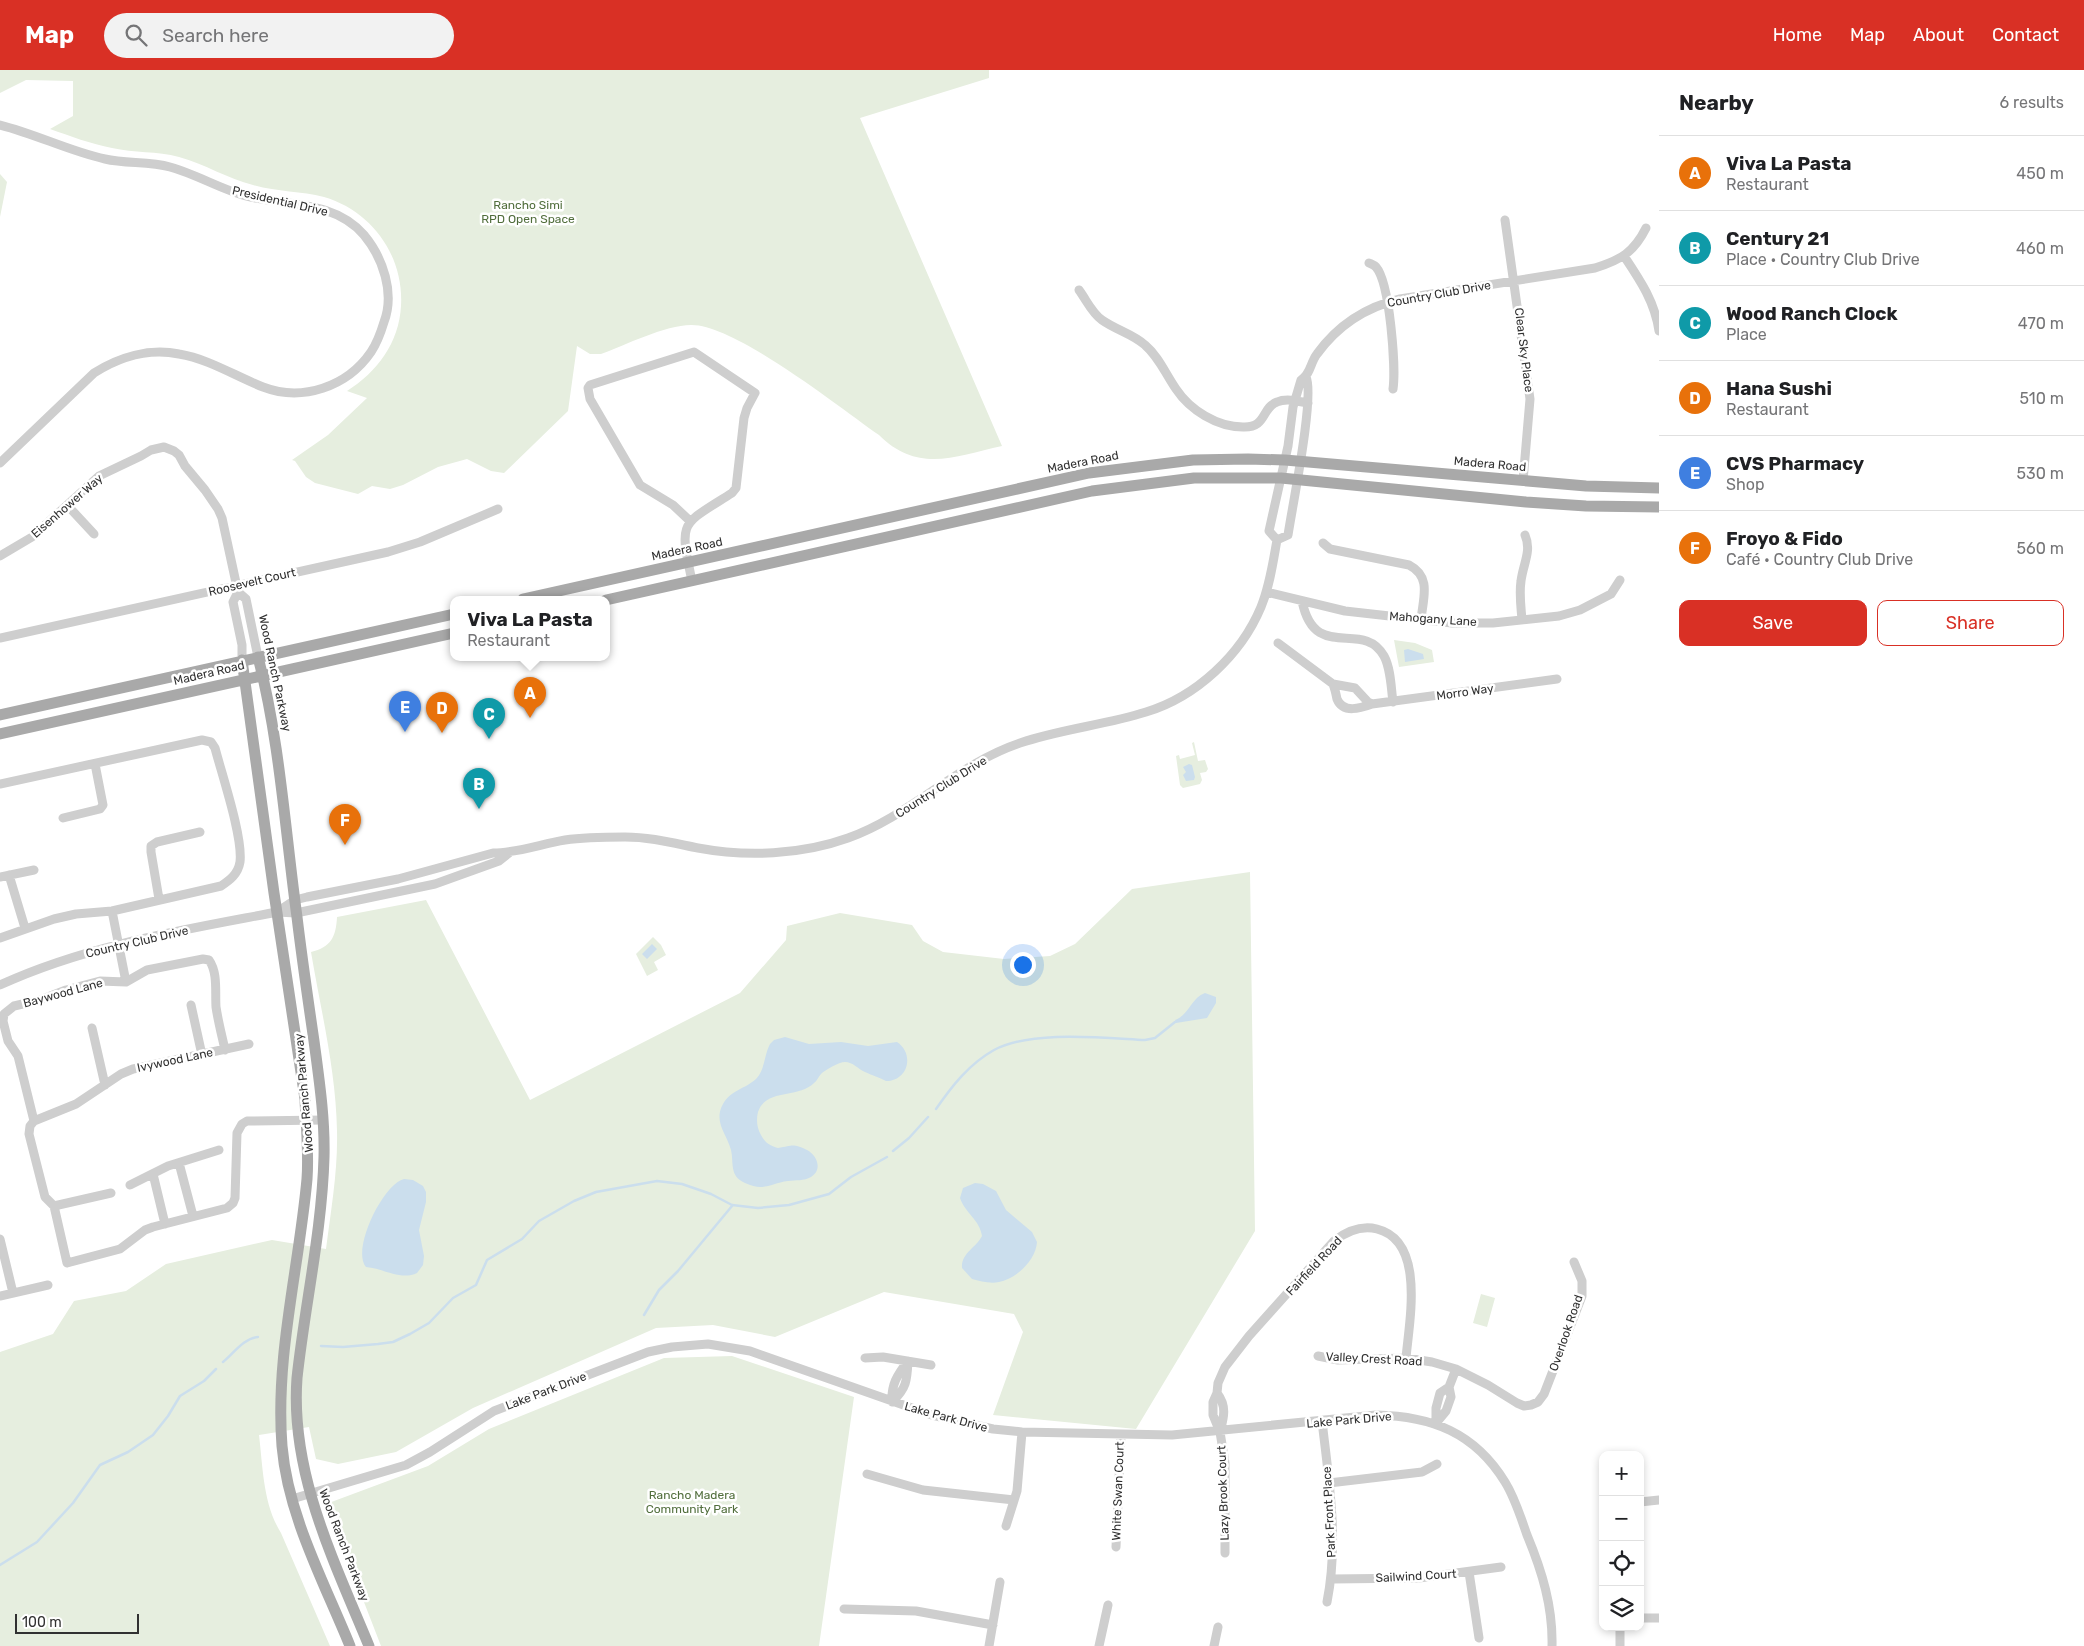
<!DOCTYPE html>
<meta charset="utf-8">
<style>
body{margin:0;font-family:Rubik,sans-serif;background:#f2f2f2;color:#202124}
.controls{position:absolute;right:15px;bottom:15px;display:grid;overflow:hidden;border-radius:10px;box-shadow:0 2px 8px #0003}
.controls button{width:45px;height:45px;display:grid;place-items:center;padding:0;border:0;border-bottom:1px solid #e0e0e0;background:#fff;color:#202124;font:25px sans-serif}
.scale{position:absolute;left:15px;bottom:12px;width:124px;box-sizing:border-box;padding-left:5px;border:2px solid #313131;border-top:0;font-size:14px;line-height:18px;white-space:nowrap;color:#313131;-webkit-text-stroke:4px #fff;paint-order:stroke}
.you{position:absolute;left:1022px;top:894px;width:18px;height:18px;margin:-12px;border:4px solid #fff;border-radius:50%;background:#1a73e8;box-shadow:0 0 0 8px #1a73e833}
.badge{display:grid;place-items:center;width:32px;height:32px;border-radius:50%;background:#d93025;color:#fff;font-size:16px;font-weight:700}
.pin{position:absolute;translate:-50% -41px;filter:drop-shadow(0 1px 2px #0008)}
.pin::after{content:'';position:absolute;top:26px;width:18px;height:15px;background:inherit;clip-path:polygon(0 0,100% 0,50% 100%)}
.popup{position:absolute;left:450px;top:526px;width:160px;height:65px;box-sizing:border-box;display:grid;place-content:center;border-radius:10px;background:#fff;filter:drop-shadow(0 1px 4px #0005);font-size:16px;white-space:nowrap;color:#757577}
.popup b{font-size:19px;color:#202124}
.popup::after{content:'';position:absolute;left:50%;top:100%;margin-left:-10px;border:10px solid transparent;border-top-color:#fff}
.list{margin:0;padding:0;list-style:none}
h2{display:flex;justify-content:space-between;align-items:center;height:65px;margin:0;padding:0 20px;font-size:21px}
h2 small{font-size:16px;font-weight:400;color:#757577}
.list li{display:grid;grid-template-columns:32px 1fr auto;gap:15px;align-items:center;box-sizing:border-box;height:75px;padding:0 20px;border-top:1px solid #e0e0e0}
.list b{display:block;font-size:19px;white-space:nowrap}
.list p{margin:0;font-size:16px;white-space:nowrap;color:#757577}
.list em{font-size:16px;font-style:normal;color:#757577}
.actions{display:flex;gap:10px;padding:15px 20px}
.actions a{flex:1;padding:11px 0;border:1px solid #d93025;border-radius:10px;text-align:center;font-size:18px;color:#d93025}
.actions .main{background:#d93025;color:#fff}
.icon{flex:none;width:28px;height:28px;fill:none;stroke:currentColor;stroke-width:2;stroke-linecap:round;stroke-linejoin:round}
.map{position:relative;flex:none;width:1659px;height:1576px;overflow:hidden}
header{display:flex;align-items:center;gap:30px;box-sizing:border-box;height:70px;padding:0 25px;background:#d93025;color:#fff}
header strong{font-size:24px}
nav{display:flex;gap:28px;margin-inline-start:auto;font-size:18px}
.search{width:350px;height:45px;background:#f2f2f2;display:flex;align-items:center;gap:12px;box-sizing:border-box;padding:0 18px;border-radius:28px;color:#757577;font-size:19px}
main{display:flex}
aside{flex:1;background:#fff}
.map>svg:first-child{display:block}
.green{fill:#e6eedf}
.water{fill:#cbdeed}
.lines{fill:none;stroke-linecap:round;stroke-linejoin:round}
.stream{stroke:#cbdeed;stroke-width:2.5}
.minor{stroke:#cecece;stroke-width:9}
.major{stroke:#a9a9a9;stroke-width:11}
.labels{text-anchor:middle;stroke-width:5;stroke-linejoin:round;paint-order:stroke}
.street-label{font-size:12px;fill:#313131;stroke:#fff}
.park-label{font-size:12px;fill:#516e3c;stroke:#fff}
</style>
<header>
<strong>Map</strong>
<div class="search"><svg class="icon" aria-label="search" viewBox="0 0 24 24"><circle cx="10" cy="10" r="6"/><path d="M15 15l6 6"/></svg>Search here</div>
<nav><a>Home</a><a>Map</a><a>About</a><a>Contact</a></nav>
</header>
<main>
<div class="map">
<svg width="1659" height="1576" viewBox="0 0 1659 1576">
<rect width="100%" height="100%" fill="#fff"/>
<path class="green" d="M0,0H989V8L860,48L1002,376C956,386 918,404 879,365C840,338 735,254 691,255C665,255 626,275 601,284H590L577,276L568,341L504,403L491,401L467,389L438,397L403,415L390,419L372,416L358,424L315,413L306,407L295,391L292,390L328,365L367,328L347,321C377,302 399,273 401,236C404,186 372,141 324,127C301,121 277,122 253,115C228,109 205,94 179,87C157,81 134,83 112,78C91,74 70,66 50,59L73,46V11L26,10L0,23Z
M0,104L7,112L0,147Z
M1394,570L1415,573L1432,580L1434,592L1399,597Z
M1194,672L1198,691L1205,690L1208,699L1206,702L1200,703L1202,710L1200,714L1183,718L1180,715L1176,686L1179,685L1180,689L1195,685L1192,673Z
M1250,802L1255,1161L1136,1359L993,1345L1023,1262L1014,1244L884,1222L775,1267L713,1255L656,1258L473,1338L396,1382L338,1394L316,1389L309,1357L259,1365C263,1398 263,1434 281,1463L330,1576H0V1282L53,1264L74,1231L126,1221L166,1194L272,1170L326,1179C331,1140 338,1100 337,1061C336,1001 321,941 311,882C331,877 336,867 337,847L426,830L530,1030L740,923L786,870L787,856L840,843L912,855L923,871L943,882L1004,889L1050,886L1075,874L1132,819Z
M653,867L661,875L666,885L654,892L658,900L647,906L636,884Z
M1481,1224L1495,1228L1487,1257L1473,1253Z
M732,1286L854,1327L819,1576H381L326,1434L428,1396L489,1359L664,1288Z"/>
<path class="water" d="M1408,579L1423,584L1424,589L1405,592L1404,580Z
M1189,694L1192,695L1195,707L1194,710L1186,711L1183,705L1186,702L1183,697Z
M652,874L657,879L647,889L642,884Z
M1205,923L1216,927V933L1207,948L1176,953L1175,950C1189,945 1191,928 1205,923Z
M785,967L809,974L841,972L868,976L897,972C915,984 908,1011 886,1011C879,1007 873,1006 865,1002C858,999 853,992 845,992C839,992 825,1000 821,1004C818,1007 817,1011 814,1013C798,1029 766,1018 758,1042C756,1050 757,1058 761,1065C765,1073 770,1076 778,1078C793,1076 792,1073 807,1080C817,1085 823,1100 811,1107C804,1111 796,1110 788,1111C771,1113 764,1122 745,1113C729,1106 734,1093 731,1080C727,1064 713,1052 723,1034C731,1020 745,1019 756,1009C765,1000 764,985 770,974L774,970Z
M404,1109L413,1110L423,1116L426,1122V1132L419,1160L424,1186L423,1195L417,1203C401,1211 382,1198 366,1197C351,1180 383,1114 404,1109Z
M975,1113L983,1114L996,1121L1006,1140L1032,1162L1037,1172C1036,1190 1016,1209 999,1212C990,1214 980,1211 972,1209L962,1198C961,1183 976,1178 982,1166C980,1150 965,1143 960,1128L963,1118Z"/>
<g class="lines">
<path class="stream" d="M936,1039C952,1016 969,994 994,980C1031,960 1104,968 1145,970L1155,968L1175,952
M893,1081L909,1068L928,1047
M644,1245L659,1220L678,1201L732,1136
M321,1276L343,1277L378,1274L393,1272L410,1264L429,1253L453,1228L476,1215L487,1190L522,1169L539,1151L574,1131L596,1122L657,1111L682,1114L711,1124L732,1135L758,1138L789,1135L829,1124L851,1107L887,1087
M223,1292C233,1284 244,1268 258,1267
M0,1495L37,1472L73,1433L100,1395L128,1382L153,1365L168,1346L180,1326L204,1311L216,1299"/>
<path class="minor" d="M0,55C36,64 69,81 105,89C126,94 149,91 170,97C196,104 220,119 246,126C286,136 334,130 364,165C383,188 395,223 384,252C381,262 377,273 371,282C347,317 302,332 263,317C235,306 209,289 179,284C149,278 119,287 94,303L0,393
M1505,150L1530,329L1523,411
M1624,186C1640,210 1655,232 1659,261
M1369,193C1371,194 1374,195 1376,197C1390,213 1396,298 1393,319
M1079,220C1087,231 1092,243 1102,250C1116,260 1133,264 1145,275C1159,287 1165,303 1176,319C1190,340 1217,357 1243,357C1267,358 1261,338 1277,332C1286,328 1298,331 1308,333
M67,435L94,464
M690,451L673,435L640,415L590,329L588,318L590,315L694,282L755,323L747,338L744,348L736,418L732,423C680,456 679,450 692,511
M1277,470L1269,461L1288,376L1293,337L1301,310C1311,304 1310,293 1317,284C1338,255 1366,237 1400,229L1595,198C1621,190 1634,182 1646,158
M1277,470L1288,465C1292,438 1315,325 1306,307
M1323,473L1330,479L1409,495C1432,507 1423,528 1421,550
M0,486L32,467L99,406L141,386L151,380L164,377L174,381L179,385L185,396L205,420L218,439L222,448L238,522L233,532L242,575V590
M238,522L246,529L258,587
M1266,522L1345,541L1452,553H1493L1559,546L1580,540L1611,524L1620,510
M1302,531C1315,594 1363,548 1384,586C1391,599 1391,618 1393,632
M1522,550C1521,537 1519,524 1521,511C1523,494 1532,481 1525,465
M0,568L388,482L420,472L498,439
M1278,573L1333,614L1355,618L1368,632L1372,634
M1333,614C1335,619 1336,624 1337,629C1343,644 1361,638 1372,634L1557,609
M0,714L202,670L211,672L215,678C222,705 243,767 240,792C238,804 230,810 221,816L112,841L76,844L54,849L0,868
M63,748L100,739L103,735L95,694
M9,805L25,858
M0,807L34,800
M159,829L151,782V776L157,772L200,762
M112,841L126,912
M277,842L295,830L307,827L398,809L493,783C517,783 541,774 565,770C585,767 605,767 625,767C650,767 673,773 698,778C746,787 801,785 848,768C910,746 957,694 1020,673C1061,659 1105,655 1146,642C1196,627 1241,585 1261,537C1270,515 1273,492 1277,470
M0,915C87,875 183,860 277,842L296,843L435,814L499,791L509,783
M191,935L202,985
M92,958L105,1015
M34,1051L76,1034L121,1004L133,999L249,974
M179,1093L193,1146
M153,1104L165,1154
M130,1115L168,1096L219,1080
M111,1123L54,1136L45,1127L29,1064L30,1056L34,1051L18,986L8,971L3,951L4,944L14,936L40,930L66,920L100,911L126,912L147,900L203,889L209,890C218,903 215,921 216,937C218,951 222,966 225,980
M54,1136L67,1193L120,1179L145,1160L153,1157L227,1138L233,1133L235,1128L237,1063L242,1054L247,1051L323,1050
M0,1169L13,1223
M0,1226L48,1215
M1318,1286L1338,1290L1406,1288L1432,1292L1456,1299L1488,1315L1517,1333L1524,1336L1531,1335L1538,1332L1544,1324L1582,1226V1211L1574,1192
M865,1288L883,1287L931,1295
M1217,1323C1227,1336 1224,1347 1220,1362
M892,1332C907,1318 907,1310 908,1291
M892,1332C891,1315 897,1305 908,1291
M1322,1351C1329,1411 1339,1472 1327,1532
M1436,1353L1446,1341L1451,1327L1449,1317L1456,1299
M1436,1353V1338L1440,1323L1449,1317
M867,1404L923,1420L1014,1430
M1329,1413L1422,1402L1437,1394
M292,1429L406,1395L430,1382L494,1341L648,1282L672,1277L708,1274L750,1281L932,1345L993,1359L1022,1362L1172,1365L1376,1345C1432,1346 1475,1363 1505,1412C1515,1428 1521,1448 1527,1465C1542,1501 1553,1537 1552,1576
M1640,1432L1659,1430
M1006,1456L1017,1421L1022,1362
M1116,1477L1121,1365
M1225,1483V1393L1220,1362L1213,1345V1332L1217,1323L1218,1313L1225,1297L1249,1266L1334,1171C1347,1161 1361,1155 1377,1159C1426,1171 1409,1252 1406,1288
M1469,1502L1479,1568
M1332,1509L1419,1508L1501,1497
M844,1539L916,1541L993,1555
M1640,1548H1659
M1620,1557V1576
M989,1576L1000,1512
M1099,1576L1108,1535
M1214,1576L1218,1557"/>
<path class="major" d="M523,529L1089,403L1193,390L1248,389L1285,390L1586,416L1659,418
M606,530L1092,421L1194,408H1281L1526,432L1586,436L1659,437
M258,587C280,672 285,760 297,847C302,889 308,930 314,971C319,1009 325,1048 324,1087C322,1161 305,1234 297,1308C290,1403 334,1491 369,1576
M242,590L274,823L305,1029C306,1055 309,1083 307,1109C299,1198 275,1286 282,1376C288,1446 324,1512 350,1576
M0,645L454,544
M0,664L454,563"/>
</g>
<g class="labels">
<g class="street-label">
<text transform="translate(280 131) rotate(13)" y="4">Presidential Drive</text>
<text transform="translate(1439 224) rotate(-10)" y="4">Country Club Drive</text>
<text transform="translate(1524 280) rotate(83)" y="4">Clear Sky Place</text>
<text transform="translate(1083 392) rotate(-11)" y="4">Madera Road</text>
<text transform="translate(1490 394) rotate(5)" y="4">Madera Road</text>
<text transform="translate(67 436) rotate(-41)" y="4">Eisenhower Way</text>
<text transform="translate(687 479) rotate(-12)" y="4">Madera Road</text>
<text transform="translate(252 512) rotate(-13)" y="4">Roosevelt Court</text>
<text transform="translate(1433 549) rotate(4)" y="4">Mahogany Lane</text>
<text transform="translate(209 603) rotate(-13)" y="4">Madera Road</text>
<text transform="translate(275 603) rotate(78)" y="4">Wood Ranch Parkway</text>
<text transform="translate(1465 622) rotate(-8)" y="4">Morro Way</text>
<text transform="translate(941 717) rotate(-32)" y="4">Country Club Drive</text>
<text transform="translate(137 872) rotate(-13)" y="4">Country Club Drive</text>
<text transform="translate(63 923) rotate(-15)" y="4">Baywood Lane</text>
<text transform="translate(175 990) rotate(-12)" y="4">Ivywood Lane</text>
<text transform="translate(304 1023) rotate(-95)" y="4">Wood Ranch Parkway</text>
<text transform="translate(1314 1196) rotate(-47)" y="4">Fairfield Road</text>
<text transform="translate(1566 1263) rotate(-71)" y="4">Overlook Road</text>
<text transform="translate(1374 1289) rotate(3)" y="4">Valley Crest Road</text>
<text transform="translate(546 1321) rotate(-21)" y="4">Lake Park Drive</text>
<text transform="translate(946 1347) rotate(15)" y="4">Lake Park Drive</text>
<text transform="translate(1349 1350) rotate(-5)" y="4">Lake Park Drive</text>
<text transform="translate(1118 1421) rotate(-88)" y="4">White Swan Court</text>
<text transform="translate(1223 1423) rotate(-92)" y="4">Lazy Brook Court</text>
<text transform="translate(1329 1442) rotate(-93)" y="4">Park Front Place</text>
<text transform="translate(344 1475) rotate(69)" y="4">Wood Ranch Parkway</text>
<text transform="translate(1416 1506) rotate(-3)" y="4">Sailwind Court</text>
</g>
<g class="park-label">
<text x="528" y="139">Rancho Simi<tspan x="528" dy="14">RPD Open Space</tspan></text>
<text x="692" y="1429">Rancho Madera<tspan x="692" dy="14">Community Park</tspan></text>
</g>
</g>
</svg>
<div class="controls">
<button>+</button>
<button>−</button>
<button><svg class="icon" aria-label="locate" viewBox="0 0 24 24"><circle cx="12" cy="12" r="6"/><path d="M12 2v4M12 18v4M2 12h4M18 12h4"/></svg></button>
<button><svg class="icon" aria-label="layers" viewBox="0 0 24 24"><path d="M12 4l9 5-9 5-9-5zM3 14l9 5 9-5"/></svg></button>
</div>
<div class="scale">100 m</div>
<div class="you"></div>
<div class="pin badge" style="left:530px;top:648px;background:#e8710a">A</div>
<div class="popup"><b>Viva La Pasta</b>Restaurant</div>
<div class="pin badge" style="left:479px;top:739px;background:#0f9aa8">B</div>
<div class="pin badge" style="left:489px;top:669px;background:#0f9aa8">C</div>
<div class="pin badge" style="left:442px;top:663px;background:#e8710a">D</div>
<div class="pin badge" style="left:405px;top:662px;background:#3f7fe0">E</div>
<div class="pin badge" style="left:345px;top:775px;background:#e8710a">F</div>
</div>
<aside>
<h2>Nearby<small>6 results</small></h2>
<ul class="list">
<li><span class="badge" style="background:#e8710a">A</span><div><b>Viva La Pasta</b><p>Restaurant</p></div><em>450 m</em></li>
<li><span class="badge" style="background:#0f9aa8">B</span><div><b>Century 21</b><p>Place · Country Club Drive</p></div><em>460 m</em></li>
<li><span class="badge" style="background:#0f9aa8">C</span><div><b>Wood Ranch Clock</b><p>Place</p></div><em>470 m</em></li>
<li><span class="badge" style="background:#e8710a">D</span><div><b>Hana Sushi</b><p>Restaurant</p></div><em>510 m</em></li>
<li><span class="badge" style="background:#3f7fe0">E</span><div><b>CVS Pharmacy</b><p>Shop</p></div><em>530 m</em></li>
<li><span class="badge" style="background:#e8710a">F</span><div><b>Froyo &amp; Fido</b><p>Café · Country Club Drive</p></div><em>560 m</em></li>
</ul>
<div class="actions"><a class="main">Save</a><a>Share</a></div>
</aside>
</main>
